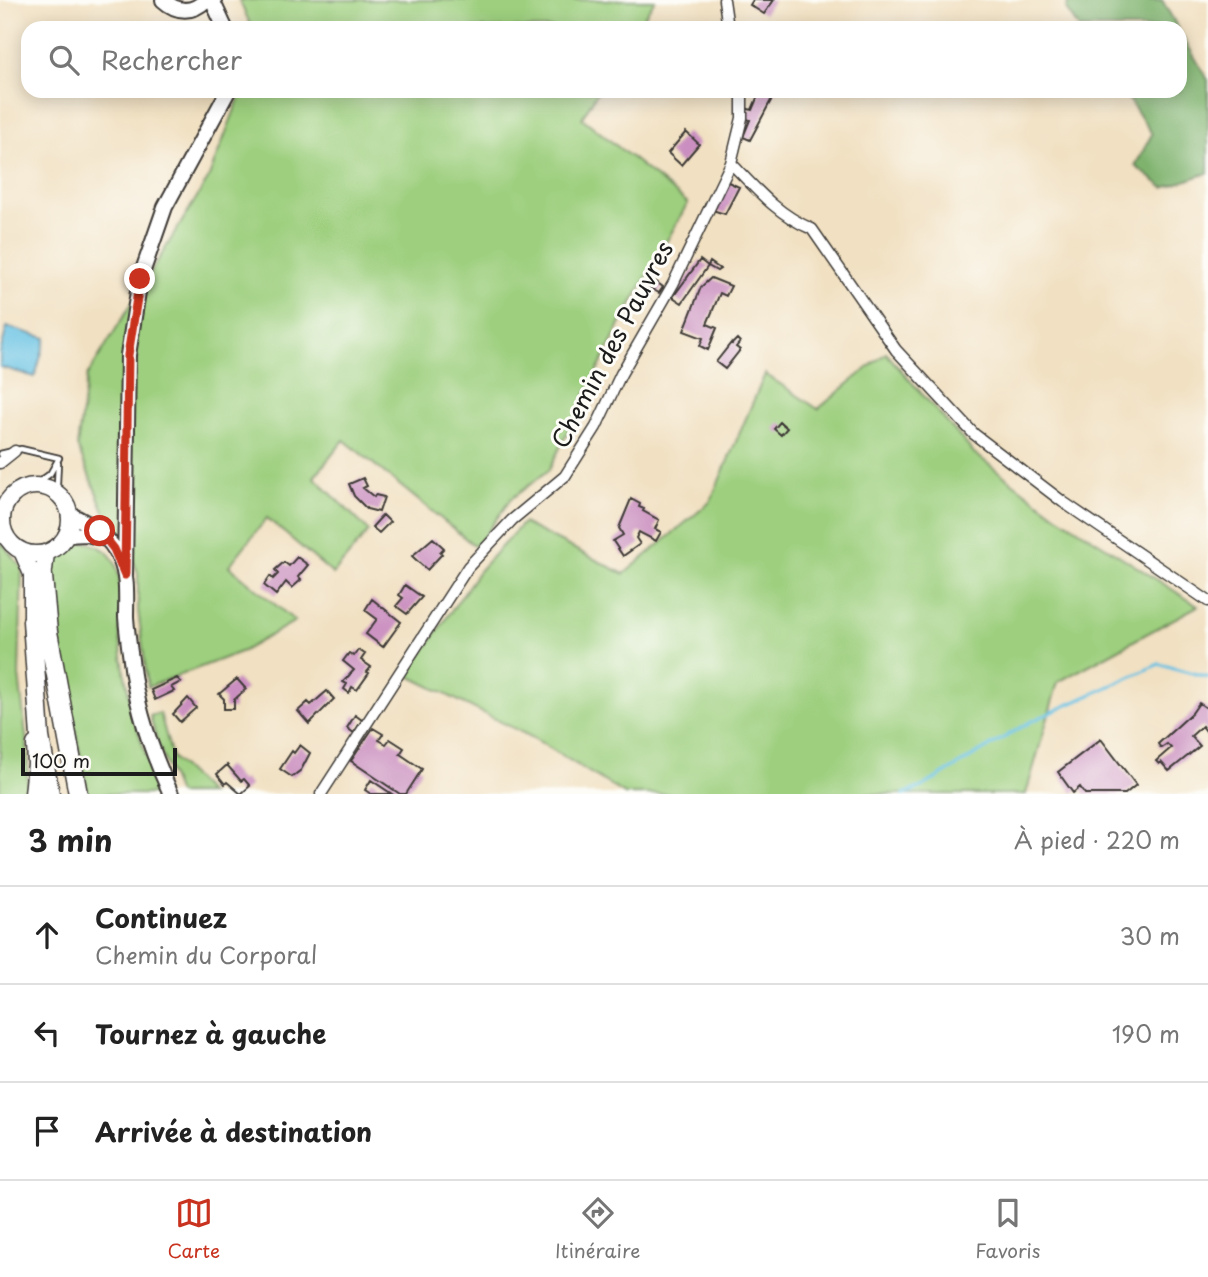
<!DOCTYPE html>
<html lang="fr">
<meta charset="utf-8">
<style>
body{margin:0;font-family:"Playpen Sans",sans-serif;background:#f2f2f2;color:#222}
.scale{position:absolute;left:21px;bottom:18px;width:156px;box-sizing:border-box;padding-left:7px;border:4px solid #1c1c1c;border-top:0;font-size:19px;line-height:24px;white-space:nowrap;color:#1c1c1c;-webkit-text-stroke:5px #fdfcf7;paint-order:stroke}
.stop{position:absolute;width:21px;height:21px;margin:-16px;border:5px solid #c8321e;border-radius:50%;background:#fff}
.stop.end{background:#c8321e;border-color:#fff;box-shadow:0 2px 7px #0008}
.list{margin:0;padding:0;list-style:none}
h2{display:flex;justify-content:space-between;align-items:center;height:91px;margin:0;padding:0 28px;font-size:30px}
h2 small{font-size:23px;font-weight:400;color:#767676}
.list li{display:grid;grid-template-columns:46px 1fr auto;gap:21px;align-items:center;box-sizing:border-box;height:98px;padding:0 28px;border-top:2px solid #e0e0e0}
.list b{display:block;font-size:26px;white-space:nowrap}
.list p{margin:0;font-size:23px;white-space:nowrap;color:#767676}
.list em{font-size:23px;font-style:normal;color:#767676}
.icon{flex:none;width:38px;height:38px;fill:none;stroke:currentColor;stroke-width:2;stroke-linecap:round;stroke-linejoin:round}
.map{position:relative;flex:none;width:1208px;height:794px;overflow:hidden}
.search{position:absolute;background:#fff;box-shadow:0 4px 18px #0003;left:21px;right:21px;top:21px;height:77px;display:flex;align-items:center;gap:18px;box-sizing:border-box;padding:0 24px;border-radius:21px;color:#767676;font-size:26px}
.sheet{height:385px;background:#fff}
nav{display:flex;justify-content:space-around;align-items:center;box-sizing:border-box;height:98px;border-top:2px solid #e0e0e0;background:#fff;font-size:19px;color:#767676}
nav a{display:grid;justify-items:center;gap:4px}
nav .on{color:#c8321e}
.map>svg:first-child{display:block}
.green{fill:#9dcf7e;stroke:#5c764d;stroke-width:2}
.forest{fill:#7eb26d;stroke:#4d6744;stroke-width:2}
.water{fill:#65c1e3;stroke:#406e80;stroke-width:2}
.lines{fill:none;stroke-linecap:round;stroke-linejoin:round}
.stream{stroke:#65c1e3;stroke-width:3.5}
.building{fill:#ca8fc0}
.lane-casing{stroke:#3c3935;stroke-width:8}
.street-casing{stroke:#3c3935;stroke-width:13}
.secondary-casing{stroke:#3c3935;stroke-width:18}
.primary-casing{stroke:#3c3935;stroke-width:19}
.highway-casing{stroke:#3c3935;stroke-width:21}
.lane{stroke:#fff;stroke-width:4.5}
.street{stroke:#fff;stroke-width:10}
.secondary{stroke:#fff;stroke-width:14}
.primary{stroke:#fff;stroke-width:16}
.highway{stroke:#fff;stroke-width:18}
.route{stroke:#c8321e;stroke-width:9}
.labels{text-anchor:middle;stroke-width:6;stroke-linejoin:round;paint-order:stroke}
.street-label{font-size:24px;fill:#1c1c1c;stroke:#fdfcf7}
</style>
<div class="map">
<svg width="1208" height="794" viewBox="0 0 1208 794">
<rect width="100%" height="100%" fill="#fdfcf7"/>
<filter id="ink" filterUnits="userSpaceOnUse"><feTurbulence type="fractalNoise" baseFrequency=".0143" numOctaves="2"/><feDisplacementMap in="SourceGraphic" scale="14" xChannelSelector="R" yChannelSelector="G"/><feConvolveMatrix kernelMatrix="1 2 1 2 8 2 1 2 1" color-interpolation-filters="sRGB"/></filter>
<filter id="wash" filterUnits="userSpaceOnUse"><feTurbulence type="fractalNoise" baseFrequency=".00686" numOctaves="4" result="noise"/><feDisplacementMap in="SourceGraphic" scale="28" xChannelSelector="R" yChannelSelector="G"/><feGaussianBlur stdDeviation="1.57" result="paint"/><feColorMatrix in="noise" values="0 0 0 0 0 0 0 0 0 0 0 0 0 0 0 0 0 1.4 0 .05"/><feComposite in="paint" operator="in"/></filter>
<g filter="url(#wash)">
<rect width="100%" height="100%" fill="#f1e0c1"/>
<path class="green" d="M239,0H655L637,28H252Z
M242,91H598L582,118L688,203L621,323L549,470L511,499L476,547L344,440L314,477L369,531L333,574L267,518L229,566L295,621L243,651L148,687L138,610V573L128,547L110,525L77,446L87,376L208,179Z
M886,353L974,453L1056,515L1198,606L1058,682L1026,794H625L533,738L407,675L479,571L523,523L624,574L710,502L765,374L818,409Z
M0,541L22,568L19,675L28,753L27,794H0Z
M82,542C99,544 112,551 117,569C124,591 118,616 120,639C125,691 140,747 162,794H88C82,761 42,576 54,558C60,549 72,544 82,542Z
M160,713L172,757L210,794H178L158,744L150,716Z"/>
<path class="forest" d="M1069,0H1162L1178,28H1079L1066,9Z
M1180,32L1208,80V173L1164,188L1135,166L1152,134L1123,91H1180Z"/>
<path class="water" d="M7,327L46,338L35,377L0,367V353Z"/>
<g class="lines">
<path class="stream" d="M904,794L922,787L1030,722L1159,664L1208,677"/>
</g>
<g id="blocks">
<path class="building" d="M753,0H774L764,14L750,5Z
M760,91H776L750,140L743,137L750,120L743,118L745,108L752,110Z
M686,132L699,144L681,165L668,153Z
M726,181L739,187L725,214L712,210Z
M700,260L708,266L710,262L720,269L717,271L708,266L682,303L673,297Z
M711,278L731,286L726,296L720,293L707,324L717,328L708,350L700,346L703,338L684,331L701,287Z
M655,281L663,287L659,293L650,288Z
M737,339L740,342L736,347L740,350L725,369L716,362L731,343L732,344Z
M780,422L787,428L781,435L774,429Z
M363,478L367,486L363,488L374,497L375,495L384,497L379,512L367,509L354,496L349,484Z
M631,499L640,504L639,507L644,509L643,511L659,520L655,529L661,532L656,541L639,532L636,538L640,544L623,556L613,541L623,535L619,528Z
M383,515L390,522L379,533L372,527Z
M433,538L444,548L440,552L442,554L427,570L412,556Z
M297,557L308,565L298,577L301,580L292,588L286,582L276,595L264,585L270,576L273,579L278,574L275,570L284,562L289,566Z
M405,585L422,597L407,614L396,606L403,598L399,595Z
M372,599L401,622L383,647L366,634L377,619L365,610Z
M358,650L365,654L361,660L371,667L367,672L369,673L357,690L352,687L349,693L344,689L347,684L343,682L354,670L343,661L349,653L354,656Z
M177,678L181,682L171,687L174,691L155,700L151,690Z
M237,679L246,689L234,700V709H224V699L219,694Z
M327,691L334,699L309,724L298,711L308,702L311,705Z
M188,698L196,708L180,722L173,714Z
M1199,703L1208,709V729L1206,731L1202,726L1191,736L1200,746L1169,771L1161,762L1159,764L1156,761L1171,748L1167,744L1161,748L1158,744L1192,713Z
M355,715L362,720L354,733L347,728Z
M373,728L383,734L379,740L386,744L390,739L404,748L400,754L422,769L406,794H400L351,761Z
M1101,739L1136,785L1125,794H1085L1080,787L1073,793L1058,772Z
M300,745L310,753L301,770L292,777L280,769L292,751L294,753Z
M227,765L241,781L244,779L250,786L241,794L227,782L225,784L217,774Z
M371,780L392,794H371L365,790Z"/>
</g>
</g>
<g filter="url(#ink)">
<use href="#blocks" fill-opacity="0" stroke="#3c3935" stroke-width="2"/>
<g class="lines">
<g class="lane-casing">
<path id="lane" d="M0,454L21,449L59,458
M58,463L57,485L59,495
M33,486L50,474L59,458"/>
</g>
<g class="street-casing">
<path id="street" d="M724,0L728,28
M731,163C756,189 778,215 812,229L896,350L974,434L1063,502L1208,601
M0,463L15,451
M321,794L468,567L512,520L565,476L596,427L621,374L673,284L731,163L742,118V91"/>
</g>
<g class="secondary-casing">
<path id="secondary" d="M163,0C177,13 193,13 206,0
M212,0L225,28
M69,514C91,524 110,536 120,559C128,577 126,598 126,617C127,632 129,646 131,660C136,707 151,751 171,794
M66,535L87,534L106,539
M125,575L128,355L140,279L165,207L228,91"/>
</g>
<g class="primary-casing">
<path id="primary" d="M2 520a34 34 0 1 1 68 0a34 34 0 1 1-68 0Z
M22,551L32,574V635
M42,587L46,553
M33,794L36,764L35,744"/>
</g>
<g class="highway-casing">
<path id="highway" d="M43,576L48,632L78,794
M32,621L40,737L50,794"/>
</g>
<use href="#lane" class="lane"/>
<use href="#street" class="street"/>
<use href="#secondary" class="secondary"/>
<use href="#primary" class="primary"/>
<use href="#highway" class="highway"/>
</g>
</g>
<g class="lines" filter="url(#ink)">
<path class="route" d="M100,531L114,549L125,575L128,355L140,279"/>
</g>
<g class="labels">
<g class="street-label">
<text transform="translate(613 345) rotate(-62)" y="8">Chemin des Pauvres</text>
</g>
</g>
</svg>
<div class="scale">100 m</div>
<div class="stop" style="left:100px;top:531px"></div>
<div class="stop end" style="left:140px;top:279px"></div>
<div class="search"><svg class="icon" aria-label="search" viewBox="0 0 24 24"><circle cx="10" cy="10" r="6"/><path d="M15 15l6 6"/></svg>Rechercher</div>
</div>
<section class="sheet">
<h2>3 min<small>À pied · 220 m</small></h2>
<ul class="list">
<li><svg class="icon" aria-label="ahead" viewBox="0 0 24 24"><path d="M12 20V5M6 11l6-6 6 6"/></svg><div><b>Continuez</b><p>Chemin du Corporal</p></div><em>30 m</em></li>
<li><svg class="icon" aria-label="left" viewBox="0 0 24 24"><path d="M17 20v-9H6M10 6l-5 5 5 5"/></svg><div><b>Tournez à gauche</b></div><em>190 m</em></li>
<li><svg class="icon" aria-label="arrive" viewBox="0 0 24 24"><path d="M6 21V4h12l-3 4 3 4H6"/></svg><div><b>Arrivée à destination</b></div></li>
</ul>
</section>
<nav>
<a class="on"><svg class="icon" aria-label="map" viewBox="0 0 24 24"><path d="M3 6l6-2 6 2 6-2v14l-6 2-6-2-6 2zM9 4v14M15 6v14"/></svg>Carte</a>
<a><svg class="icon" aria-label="directions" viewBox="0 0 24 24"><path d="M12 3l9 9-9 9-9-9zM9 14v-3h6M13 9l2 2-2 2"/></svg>Itinéraire</a>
<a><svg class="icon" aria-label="saved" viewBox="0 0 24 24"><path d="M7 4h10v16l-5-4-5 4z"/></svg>Favoris</a>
</nav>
